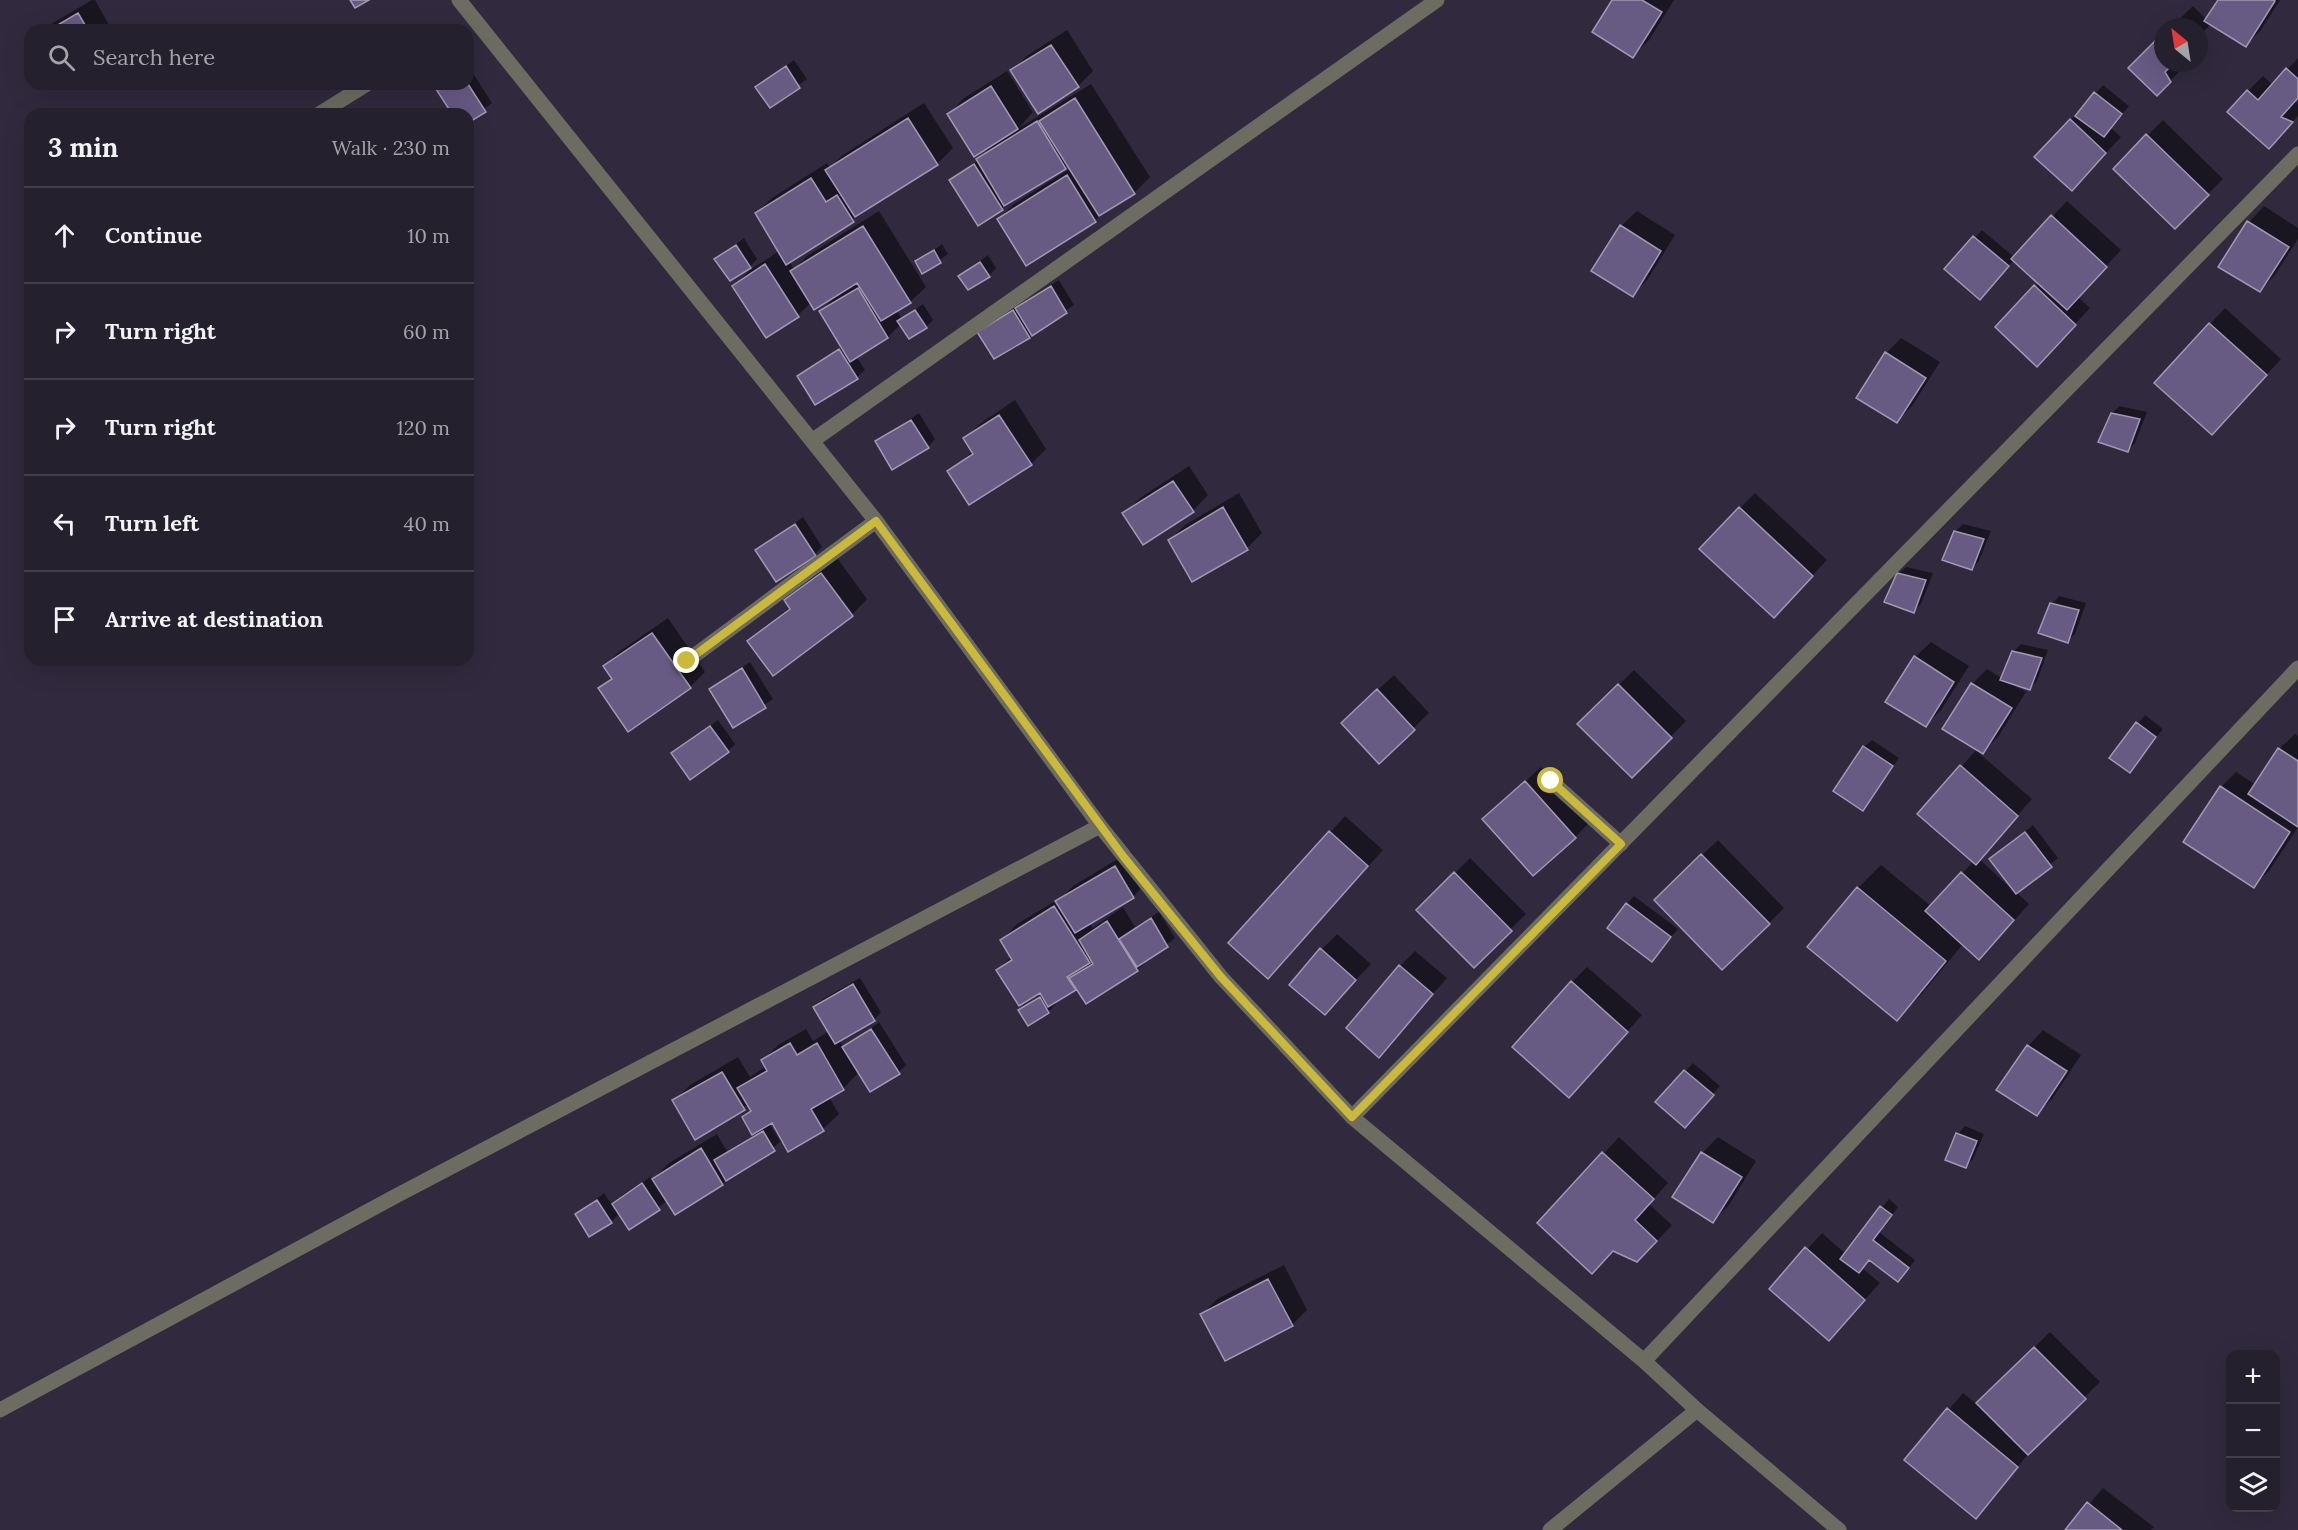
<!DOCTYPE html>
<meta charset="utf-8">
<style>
body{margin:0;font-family:Lora,serif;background:#312d3a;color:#f1f3f6}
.controls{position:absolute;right:18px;bottom:18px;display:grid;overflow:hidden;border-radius:12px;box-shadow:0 6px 24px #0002}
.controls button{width:54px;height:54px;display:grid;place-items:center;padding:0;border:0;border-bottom:2px solid #423e4a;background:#25202e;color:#f1f3f6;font:30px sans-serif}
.compass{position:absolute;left:2154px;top:18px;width:54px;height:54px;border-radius:50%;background:#25202e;box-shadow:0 6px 24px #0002;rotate:330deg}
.stop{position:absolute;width:18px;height:18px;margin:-14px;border:4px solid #cbba39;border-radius:50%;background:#fff}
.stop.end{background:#cbba39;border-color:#fff;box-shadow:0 2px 6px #0008}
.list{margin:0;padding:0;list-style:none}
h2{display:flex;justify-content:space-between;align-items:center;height:78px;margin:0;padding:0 24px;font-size:26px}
h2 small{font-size:20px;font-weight:400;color:#a3a3aa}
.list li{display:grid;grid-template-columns:39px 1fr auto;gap:18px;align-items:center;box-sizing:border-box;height:96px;padding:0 24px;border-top:2px solid #423e4a}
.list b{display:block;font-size:22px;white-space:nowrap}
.list em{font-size:20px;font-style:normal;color:#a3a3aa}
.icon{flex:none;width:33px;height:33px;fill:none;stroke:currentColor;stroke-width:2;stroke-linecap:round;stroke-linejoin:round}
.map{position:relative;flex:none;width:2298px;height:1530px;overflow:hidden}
.search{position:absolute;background:#25202e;box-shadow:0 6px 24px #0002;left:24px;top:24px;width:450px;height:66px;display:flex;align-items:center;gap:15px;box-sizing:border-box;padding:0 21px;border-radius:18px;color:#a3a3aa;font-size:22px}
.panel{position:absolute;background:#25202e;box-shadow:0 6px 24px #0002;left:24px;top:108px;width:450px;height:558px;border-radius:18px}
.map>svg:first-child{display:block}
.shadow{fill:#0007;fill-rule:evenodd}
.building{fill:#675a83;stroke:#a099b1;stroke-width:1.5}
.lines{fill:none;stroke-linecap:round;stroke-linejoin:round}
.minor{stroke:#6d6c61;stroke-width:15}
.route{stroke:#cbba39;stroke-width:8}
</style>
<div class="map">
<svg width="2298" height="1530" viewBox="0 0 2298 1530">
<rect width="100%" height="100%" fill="#312a3e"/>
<path class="shadow" d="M92,0H95L112,30H41Z
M1614,0H1674L1649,40L1633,56Z
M2220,0H2280L2261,30L2246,45L2211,24L2199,36V27H2171L2193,6L2207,20Z
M1067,30L1093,71L1078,86L1012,71L1028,55Z
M2163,35V63H2184L2185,66L2157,94Z
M2298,58V98L2295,101L2298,103V116L2284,131L2248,91L2263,76L2273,85Z
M794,60L807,79L770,106L757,87Z
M469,67L492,103L468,121V114H454L438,89L443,84H468Z
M1007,71L1033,112L1019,128L1091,84L1150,177L1134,193L1106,210L1095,221L1027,264L998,219L1014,204L1071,168L1069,164L978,224L951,180L978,160L991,146L949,114L964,98Z
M2103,85L2129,106L2111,128L2121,137L2087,173L2071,120Z
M924,103L953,148L937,164L789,261L794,269L807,256L879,211L926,287L910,302L896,310L902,319L923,304L933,320L926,327L901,324L888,337L856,356L865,370L857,377L816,403L799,376L842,346L821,311L837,295L811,303L798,315L766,336L734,286L750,270L779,251L756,213L772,198L827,163L830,167L843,155Z
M2163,120L2223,179L2175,227L2115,169Z
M2067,201L2121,250L2078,297L2090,308L2052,349L1997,327L2039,283L2014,260L1987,291L1946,269L1982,230L2014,257Z
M2264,206L2298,228V239L2275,275L2260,291L2220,266L2249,222Z
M1637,211L1675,235L1648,279L1632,295L1621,226Z
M744,238L757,259L750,266L716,259Z
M942,244L948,254L923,272L917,262Z
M988,255L996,268L989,276H960Z
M1059,280L1074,305L1029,336L986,325Z
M2225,308L2281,359L2227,418L2156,383Z
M1901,338L1940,362L1912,406L1897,421L1886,353Z
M1015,400L1046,449L1031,464L949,472L973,451L965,438L981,423Z
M2120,406L2147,412L2135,443L2128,451L2112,413Z
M919,413L935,439L928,447L877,441Z
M1189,466L1208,495L1193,511L1124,514L1140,498Z
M1239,493L1262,533L1247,548L1169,541L1185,525Z
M1755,493L1827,560L1789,601L1740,508Z
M803,517L822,547L815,554L757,550Z
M1963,524L1991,531L1979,561L1972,569L1955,532Z
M837,558L867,599L852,615L749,641L790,607L786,601L801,585Z
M1906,567L1933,573L1921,604L1914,611L1898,574Z
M2059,596L2086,603L2075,634L2067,641L2052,604Z
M668,618L705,672L690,687L600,689L612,677L604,666L620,651Z
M1931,642L1969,666L1941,710L1926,725L1915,657Z
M2021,644L2048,650L2037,681L2030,689L2012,684L2026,692L1998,737L1980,754L2032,799L1979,859L2014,891L1991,859L2033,825L2058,858L2016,892L2029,904L1994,943L1963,944L1920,996L1897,1018L1858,888L1881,865L1931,906L1974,861L1919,814L1977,749L1972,684L1987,669L2002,678L2013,652Z
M750,662L773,699L734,726L711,689Z
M1634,670L1686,721L1632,776L1579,724Z
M1394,675L1429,713L1379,762L1358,708Z
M2145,715L2163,729L2137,763L2111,758Z
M718,720L735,744L728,751L673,753Z
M2295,734L2298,736V827L2269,871L2253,886L2221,787L2236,772L2256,785L2279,749Z
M1872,740L1899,758L1863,809L1864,747Z
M1541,767L1590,822L1575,837L1484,819Z
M1345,816L1383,850L1283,961L1231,943Z
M1718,840L1784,908L1769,923L1671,885Z
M1131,851L1148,881L1133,897L1089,922L1093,928L1123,907L1135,927L1159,912L1175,938L1137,970L1077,987L1054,1002L1056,1004L1048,1012L1028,1024L1020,1010L1042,994L998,970L1012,956L1002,940L1017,924L1062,897L1073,886Z
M1470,858L1526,914L1474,965L1418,910Z
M1634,896L1678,929L1652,960L1627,904Z
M1337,934L1371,964L1325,1013L1322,949Z
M1415,951L1447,978L1379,1055L1400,966Z
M1587,967L1642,1015L1584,1081L1572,982Z
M860,978L881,1012L874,1020L839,1040L844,1048L879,1022L906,1065L899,1072H859L843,1089L829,1097L839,1114L823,1129L789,1150L783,1140L722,1184L667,1201L630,1228L620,1213L611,1222L577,1214L604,1193L612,1205L621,1196L650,1177L652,1180L669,1163L717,1134L727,1151L754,1135L744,1117L752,1109L749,1104L696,1137L674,1101L690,1085L738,1057L750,1077L766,1066L763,1060L778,1045L806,1029L813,1041L829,1031L815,1007L823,999ZM772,1121L783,1139L780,1141L769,1123Z
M2043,1030L2081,1055L2052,1099L2036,1114L2028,1046Z
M1693,1063L1720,1086L1692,1119L1657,1102Z
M1965,1126L1984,1134L1973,1159L1966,1167L1958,1134Z
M1619,1137L1668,1183L1649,1204L1672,1225L1653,1245L1614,1249L1539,1223Z
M1718,1137L1756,1161L1729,1205L1713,1221L1674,1197L1702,1153Z
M1889,1199L1898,1207L1879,1232L1915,1260L1906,1272L1870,1259L1862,1268L1880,1283L1829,1339L1771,1289L1822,1233L1846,1254Z
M1284,1265L1307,1310L1292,1325L1202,1315L1217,1299Z
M2050,1332L2100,1382L2031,1450L1991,1502L1976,1517L1906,1459L1963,1393L1977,1404Z
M2103,1488L2154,1527L2151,1530H2067Z"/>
<path class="building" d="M350,0H369L355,8Z
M1612,0H1642L1662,12L1633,58L1592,32Z
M2218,0H2273L2275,1L2246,47L2204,21Z
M78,13L88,30H49Z
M2163,33V63H2174L2165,72L2171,82L2157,96L2128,68Z
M1051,45L1079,87L1038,114L1010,70Z
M786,66L800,88L770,108L755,87Z
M2286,68L2298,79V98L2281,117L2293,122L2269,149L2227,112L2247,90L2258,100Z
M444,84H468L486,112L468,123V114H452L436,89Z
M991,86L1018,129L974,157L947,114Z
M2094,92L2122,114L2104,137L2075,116Z
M1075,98L1135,194L1099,216L1039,121Z
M908,118L938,165L855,217L825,170Z
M2070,119L2106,153L2072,191L2034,157Z
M1037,121L1066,169L1004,206L976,159Z
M2146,134L2209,195L2175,229L2113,169Z
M974,164L1003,210L978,226L949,180Z
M1067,175L1096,222L1026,266L997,219Z
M811,178L826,202L837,195L854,222L786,265L755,213Z
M2051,215L2107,267L2067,310L2011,259Z
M2247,221L2289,247L2260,292L2218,267Z
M1620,225L1661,251L1633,297L1591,271Z
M863,226L911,303L881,321L857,283L814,310L790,271Z
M1973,236L2009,266L1980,300L1944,269Z
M736,245L751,268L730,281L714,259Z
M934,250L941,263L922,274L915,261Z
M980,262L990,277L968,290L958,276Z
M765,264L799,317L766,338L732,286Z
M2034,285L2076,325L2037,367L1995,327Z
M1051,286L1067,313L1032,336L1015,308Z
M858,288L888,338L850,362L819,311Z
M915,310L927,328L909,339L897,321Z
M1013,310L1030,338L994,359L977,332Z
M2209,323L2267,375L2212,435L2154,383Z
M839,349L858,379L815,405L797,376Z
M1885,352L1926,378L1897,423L1856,398Z
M2111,413L2140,419L2128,452L2098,442Z
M999,415L1032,465L969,505L947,471L973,454L963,438Z
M911,420L929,448L892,470L875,441Z
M1173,481L1194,512L1143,545L1122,513Z
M1223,507L1248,550L1192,582L1168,540Z
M1739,507L1813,576L1774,618L1699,549Z
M795,524L816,556L776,582L755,550Z
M1954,531L1984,539L1972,570L1942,560Z
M821,573L853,616L773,676L747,641L790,609L784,600Z
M1897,573L1926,580L1914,613L1884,602Z
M2050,603L2079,610L2068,643L2038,633Z
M652,633L691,688L628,732L598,688L612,679L603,666Z
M2012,651L2042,658L2030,690L2000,680Z
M1914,656L1954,682L1926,727L1885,702Z
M742,668L766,708L733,728L709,689Z
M1971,683L2012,708L1983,754L1942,729Z
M1618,684L1672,738L1632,778L1577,724Z
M1377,689L1415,730L1379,764L1341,723Z
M2136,722L2156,737L2130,773L2109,758Z
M710,726L729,752L690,780L671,753Z
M1863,746L1893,766L1863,811L1833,791Z
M2278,748L2298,761V827L2248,794Z
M1960,765L2018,816L1976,865L1917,814Z
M1525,781L1576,838L1533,876L1482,819Z
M2220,786L2290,832L2254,888L2183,842Z
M1329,831L1368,866L1268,979L1228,943Z
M2025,832L2052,867L2016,894L1989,859Z
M1701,854L1770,924L1722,970L1654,900Z
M1115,866L1134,898L1075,933L1055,901Z
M1454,872L1512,931L1474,968L1416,910Z
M1961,872L2014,920L1979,960L1925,911Z
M1857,887L1946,961L1897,1021L1807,947Z
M1626,903L1671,937L1652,962L1607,928Z
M1054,906L1090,963L1067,977L1076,990L1048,1007L1040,993L1019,1006L996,970L1012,960L1000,940Z
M1151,918L1168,947L1137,967L1119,939Z
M1107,921L1138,971L1086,1004L1069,978L1093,964L1079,940Z
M1320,948L1356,980L1325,1015L1289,985Z
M1399,965L1433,994L1379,1058L1346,1028Z
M1571,981L1628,1032L1569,1098L1512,1047Z
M853,984L875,1021L835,1044L813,1007Z
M1040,997L1049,1013L1028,1026L1018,1010Z
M871,1029L900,1074L870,1092L842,1047Z
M790,1043L797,1055L817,1043L844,1090L811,1109L824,1131L788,1152L772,1123L752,1135L742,1117L751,1111L737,1088L767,1071L761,1060Z
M2027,1045L2067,1071L2037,1116L1996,1090Z
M1684,1070L1714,1095L1685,1128L1655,1102Z
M722,1072L745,1110L695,1140L672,1100Z
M763,1131L775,1151L726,1181L714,1160Z
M1956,1133L1977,1141L1966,1168L1945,1160Z
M701,1148L723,1185L675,1215L652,1179Z
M1602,1152L1654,1199L1635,1220L1657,1241L1637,1262L1613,1251L1592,1274L1537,1223Z
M1701,1152L1742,1177L1713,1223L1672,1197Z
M642,1183L660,1210L629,1230L612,1204Z
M597,1200L612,1223L589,1237L575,1214Z
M1880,1206L1892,1215L1873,1240L1909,1268L1898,1282L1869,1260L1859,1273L1840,1259Z
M1805,1247L1865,1300L1829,1341L1769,1289Z
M1268,1279L1293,1326L1225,1361L1200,1314Z
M2034,1347L2086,1399L2028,1455L1976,1403Z
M1947,1408L2018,1467L1976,1519L1904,1460Z
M2087,1502L2122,1530H2065Z"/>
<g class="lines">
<path class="minor" d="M459,0L876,521L1100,826L1221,977L1352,1117L1644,1361L1697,1410L1839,1530
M319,114L367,84
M812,441L1437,0
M687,661L876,521
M1551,781L1621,844
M1352,1117L2298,154
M1644,1361L2298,668
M0,1410L394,1197L1100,826
M1550,1530L1697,1410"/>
</g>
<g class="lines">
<path class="route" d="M687,661L876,521L1123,856L1221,977L1352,1117L1621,844L1551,781"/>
</g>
</svg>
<div class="controls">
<button>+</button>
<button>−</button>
<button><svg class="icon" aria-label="layers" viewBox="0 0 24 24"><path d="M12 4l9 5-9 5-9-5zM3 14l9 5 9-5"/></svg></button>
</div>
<svg class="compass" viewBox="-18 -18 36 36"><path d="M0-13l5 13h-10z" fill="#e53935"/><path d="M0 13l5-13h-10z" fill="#a3a3aa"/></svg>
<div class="stop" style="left:1551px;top:781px"></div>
<div class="stop end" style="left:687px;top:661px"></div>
<div class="search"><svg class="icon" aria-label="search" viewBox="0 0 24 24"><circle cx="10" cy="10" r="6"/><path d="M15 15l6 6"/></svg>Search here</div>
<section class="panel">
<h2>3 min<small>Walk · 230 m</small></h2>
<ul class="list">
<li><svg class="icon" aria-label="ahead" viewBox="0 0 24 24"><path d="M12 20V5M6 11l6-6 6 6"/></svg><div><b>Continue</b></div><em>10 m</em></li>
<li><svg class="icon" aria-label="right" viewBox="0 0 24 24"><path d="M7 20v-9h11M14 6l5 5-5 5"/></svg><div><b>Turn right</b></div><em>60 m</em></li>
<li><svg class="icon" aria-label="right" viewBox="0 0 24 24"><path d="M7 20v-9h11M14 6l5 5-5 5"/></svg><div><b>Turn right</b></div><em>120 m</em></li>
<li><svg class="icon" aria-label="left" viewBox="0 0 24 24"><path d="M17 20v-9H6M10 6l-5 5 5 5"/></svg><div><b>Turn left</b></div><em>40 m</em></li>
<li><svg class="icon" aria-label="arrive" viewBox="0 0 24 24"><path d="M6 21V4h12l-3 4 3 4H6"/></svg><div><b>Arrive at destination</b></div></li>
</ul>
</section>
</div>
